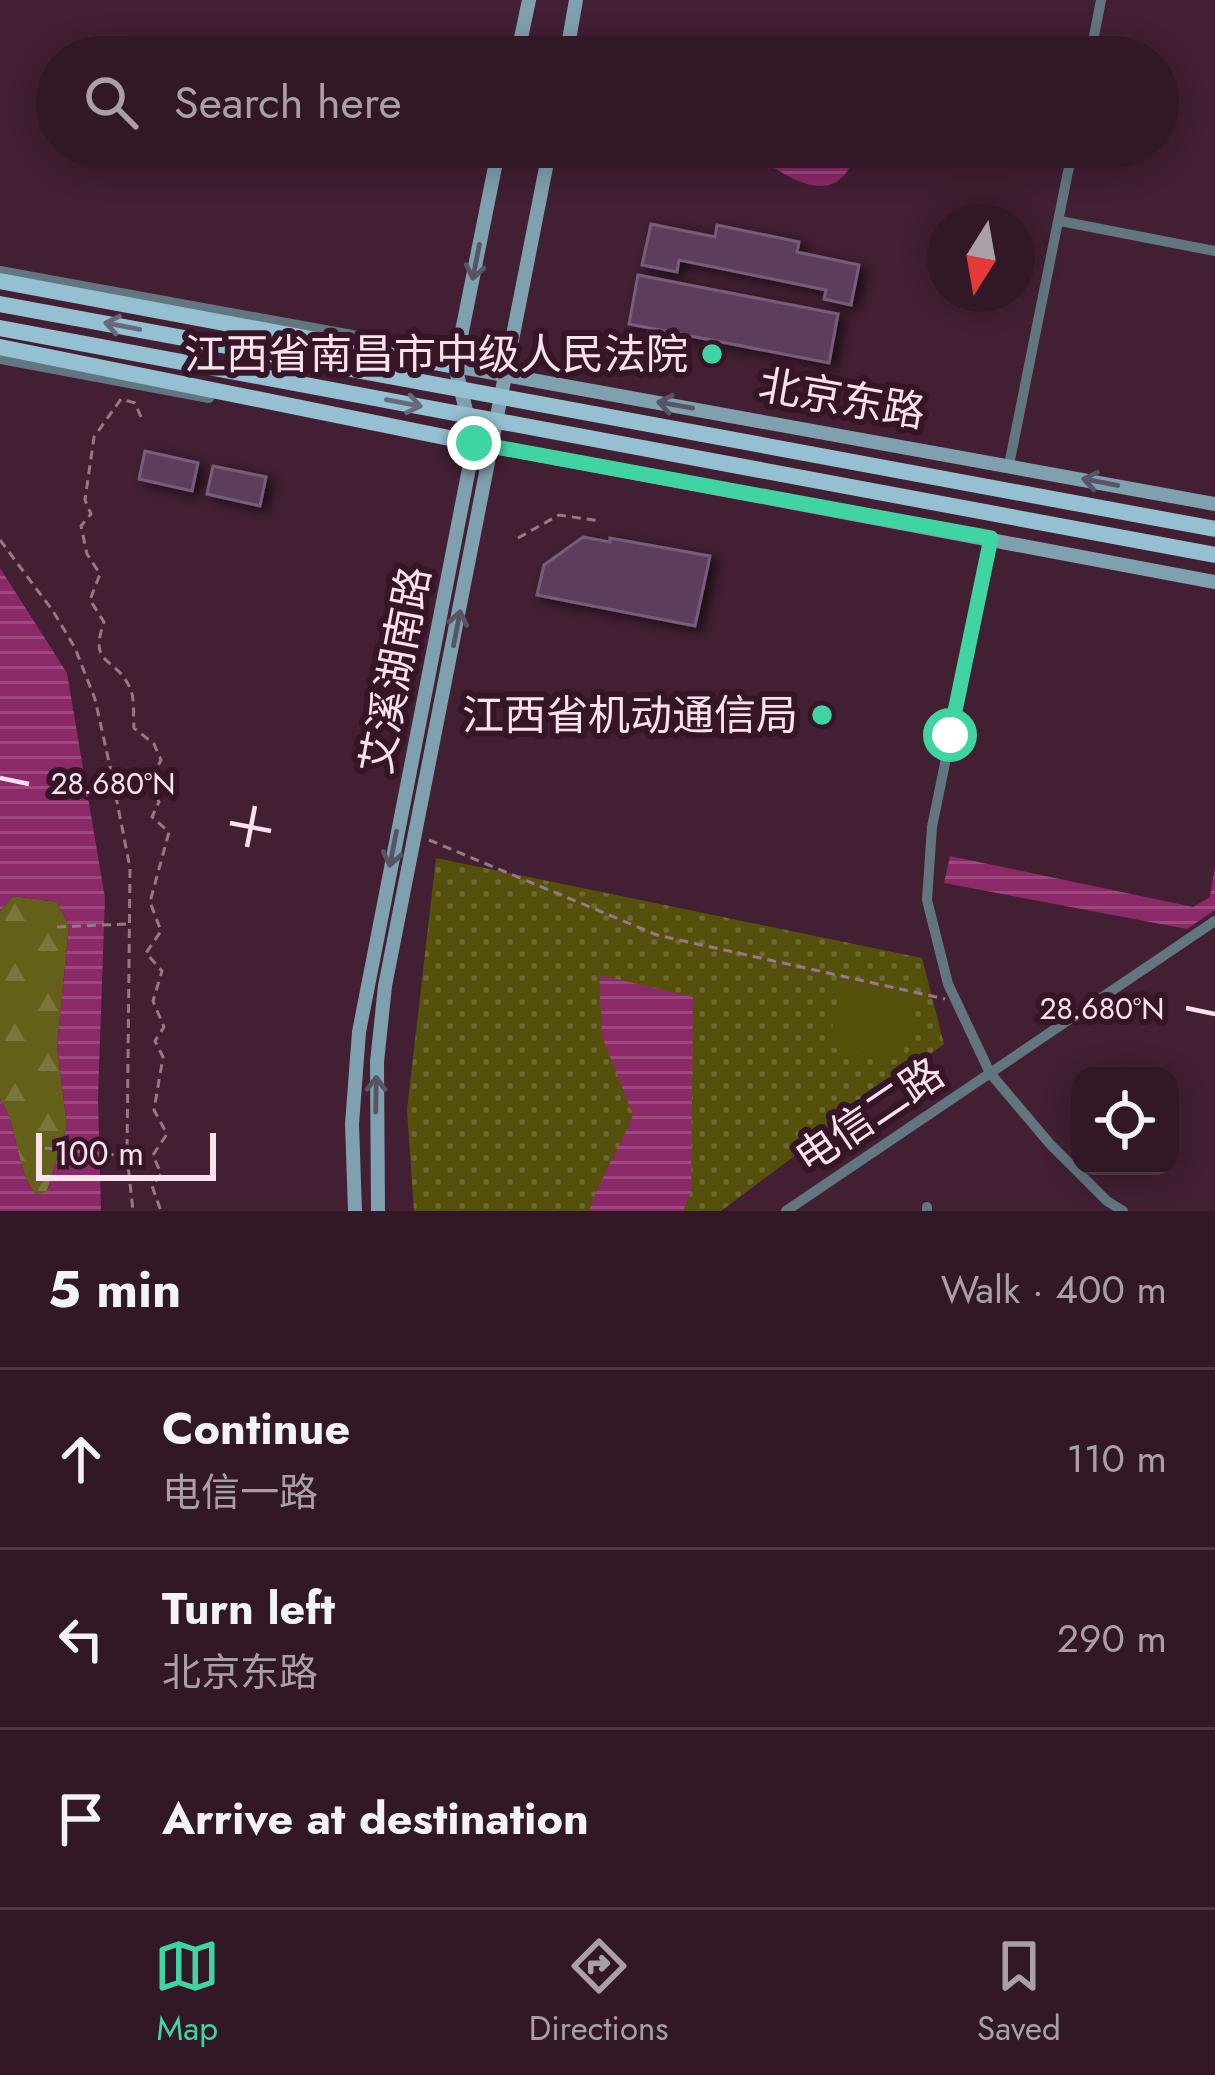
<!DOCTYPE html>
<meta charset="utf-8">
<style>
body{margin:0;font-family:Jost,"Noto Sans SC",sans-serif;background:#3d2432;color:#f1f3f6}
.controls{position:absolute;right:36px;bottom:36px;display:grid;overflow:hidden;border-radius:24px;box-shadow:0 6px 30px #0003}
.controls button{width:108px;height:108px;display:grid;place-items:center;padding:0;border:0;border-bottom:3px solid #4d3643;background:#321726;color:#f1f3f6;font:60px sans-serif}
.compass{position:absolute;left:927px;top:204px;width:108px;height:108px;border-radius:50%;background:#321726;box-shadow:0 6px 30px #0003;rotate:191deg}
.scale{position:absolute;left:36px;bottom:30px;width:180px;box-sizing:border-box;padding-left:12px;border:6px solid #f9e1ed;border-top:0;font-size:33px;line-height:42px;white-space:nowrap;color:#f9e1ed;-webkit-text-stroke:9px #371529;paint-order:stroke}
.stop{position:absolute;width:36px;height:36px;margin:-27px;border:9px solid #40d4a2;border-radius:50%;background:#fff}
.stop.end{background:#40d4a2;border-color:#fff;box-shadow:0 3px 12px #0008}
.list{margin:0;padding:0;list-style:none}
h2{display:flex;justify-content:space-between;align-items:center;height:156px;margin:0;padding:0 48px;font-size:51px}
h2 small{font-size:39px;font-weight:400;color:#a89fa7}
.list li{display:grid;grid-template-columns:78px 1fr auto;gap:36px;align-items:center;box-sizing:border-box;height:180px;padding:0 48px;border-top:3px solid #4d3643}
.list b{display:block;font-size:45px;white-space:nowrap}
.list p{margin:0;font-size:39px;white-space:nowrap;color:#a89fa7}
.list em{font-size:39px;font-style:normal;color:#a89fa7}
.icon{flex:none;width:66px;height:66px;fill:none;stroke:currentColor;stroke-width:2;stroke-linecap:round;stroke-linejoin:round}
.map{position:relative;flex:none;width:1215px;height:1211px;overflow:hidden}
.search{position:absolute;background:#321726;box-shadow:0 6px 30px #0003;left:36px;right:36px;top:36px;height:132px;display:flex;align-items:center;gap:30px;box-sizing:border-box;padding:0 42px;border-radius:66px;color:#a89fa7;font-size:45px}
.sheet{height:696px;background:#321726}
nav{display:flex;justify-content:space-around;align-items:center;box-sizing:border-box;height:168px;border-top:3px solid #4d3643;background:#321726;font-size:33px;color:#a89fa7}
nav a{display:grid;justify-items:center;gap:6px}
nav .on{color:#40d4a2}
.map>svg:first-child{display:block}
.green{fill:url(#green-dots)}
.forest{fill:url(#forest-firs)}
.pitch{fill:#55510d}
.water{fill:url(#water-rules)}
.building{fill:#5b3e5c;stroke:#795b7a;stroke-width:3;filter:url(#shadow)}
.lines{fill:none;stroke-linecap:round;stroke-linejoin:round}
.path{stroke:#967888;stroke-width:3;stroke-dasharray:9 6;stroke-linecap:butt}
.street{stroke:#62767f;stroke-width:10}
.secondary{stroke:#7fa0ae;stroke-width:14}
.primary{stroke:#95c0d2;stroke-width:16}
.oneway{stroke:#575465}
.oneway2{stroke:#666a7e}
.route{stroke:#40d4a2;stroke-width:15}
.ticks{fill:none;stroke:#f9e1ed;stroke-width:4.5}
.poi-dot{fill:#40d4a2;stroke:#371529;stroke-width:4.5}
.labels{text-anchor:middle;stroke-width:12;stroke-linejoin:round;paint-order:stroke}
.poi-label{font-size:42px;fill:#f9e1ed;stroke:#371529;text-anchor:end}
.street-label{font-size:42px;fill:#f9e1ed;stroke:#371529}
.ticks-label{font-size:30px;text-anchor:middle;fill:#f9e1ed;stroke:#371529;stroke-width:12;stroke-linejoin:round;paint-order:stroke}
</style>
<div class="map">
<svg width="1215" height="1211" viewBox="0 0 1215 1211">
<defs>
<pattern id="green-dots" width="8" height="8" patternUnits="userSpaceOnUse" patternTransform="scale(3)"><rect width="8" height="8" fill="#55510d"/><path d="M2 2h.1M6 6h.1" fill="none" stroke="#6e6a31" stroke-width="1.8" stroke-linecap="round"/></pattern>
<pattern id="forest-firs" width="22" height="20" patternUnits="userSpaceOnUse" patternTransform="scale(3)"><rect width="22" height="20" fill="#646019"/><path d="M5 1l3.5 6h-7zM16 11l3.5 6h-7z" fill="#7b763b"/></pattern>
<pattern id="water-rules" width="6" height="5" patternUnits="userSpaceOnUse" patternTransform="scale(3)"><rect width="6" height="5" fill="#8c2968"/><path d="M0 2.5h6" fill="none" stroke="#9d487e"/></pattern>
<filter id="shadow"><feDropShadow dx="6" dy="4" stdDeviation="6" flood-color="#0009"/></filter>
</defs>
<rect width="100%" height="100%" fill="#421f33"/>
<path class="green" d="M436,858L922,958L944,1044L721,1211H414L407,1110Z"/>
<path class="forest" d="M13,896L57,902L69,926L57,1046L67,1126L47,1191L36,1195C14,1166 20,1129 0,1099V911Z"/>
<path class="pitch" d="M841,978L916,992L902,1061L829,1047Z"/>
<path class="water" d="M744,147H857C840,219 781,174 744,147Z
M0,568L67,673L105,898L98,1097L101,1211H0V1099C20,1129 14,1166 36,1195L47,1191L67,1126L57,1046L69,926L57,902L13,896L0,911Z
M950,856L1193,907L1210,897L1215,866V910L1187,929L944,883Z
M599,975L693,997L691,1191L683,1211H589C600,1177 620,1148 633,1115L602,1036Z"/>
<path class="building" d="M651,224L715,237L717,225L799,242L797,252L859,265L851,305L824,299L826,290L679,260L677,272L642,265Z
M638,275L838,314L829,363L629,324Z
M145,451L198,463L192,491L139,479Z
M213,466L266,477L260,506L207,494Z
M583,537L610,542V538L710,556L695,626L537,595L544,565Z"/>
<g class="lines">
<path class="path" d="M141,417L135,403L121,399L94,437L85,500L91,514L81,526L87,554L100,574L90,600L104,622C88,667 115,655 130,688C135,698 133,716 134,728L154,744L161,760L150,781L159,802L152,817L169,832L150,902L161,931L146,953L162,971L153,1001L164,1027L155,1041L163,1057L154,1110L167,1134L153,1155L161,1174L152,1186L161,1211
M518,538L559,515L600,521
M0,540L53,611L75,648L95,699L111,771L130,868L127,1156L133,1211
M429,840L657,935L945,999
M57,927L126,924
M45,1148L125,1156"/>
<path class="street" d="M1090,57L1101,0
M1060,221L1215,251
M0,271L424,348L442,358
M0,359L209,398
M1009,465L1073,147
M991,538L932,827L927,900L948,984L990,1073L1050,1144L1107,1201L1123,1211
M786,1211L1215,921
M927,1211V1207"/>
<path class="secondary" d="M517,57L529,0
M566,57L576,0
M455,366L1215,504
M485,445L1215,582
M355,1211L352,1124L359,1032L474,443L455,366L499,147
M378,1211L377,1062L385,986L550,147"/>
<path class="primary" d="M0,281L455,366
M0,304L1215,529
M0,328L1215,555
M0,347L474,443"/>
</g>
<defs><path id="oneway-shaft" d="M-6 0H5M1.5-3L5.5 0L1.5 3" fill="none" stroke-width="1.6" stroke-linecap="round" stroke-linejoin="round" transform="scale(3)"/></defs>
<g class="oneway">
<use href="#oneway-shaft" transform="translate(476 262) rotate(101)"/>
<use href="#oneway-shaft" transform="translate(675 405) rotate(-170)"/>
<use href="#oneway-shaft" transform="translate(1100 482) rotate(-169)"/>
<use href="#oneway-shaft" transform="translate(457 628) rotate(-79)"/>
<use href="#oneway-shaft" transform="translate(393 849) rotate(101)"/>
<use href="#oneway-shaft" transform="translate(376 1094) rotate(-89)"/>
</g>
<g class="oneway2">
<use href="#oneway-shaft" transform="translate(122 326) rotate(-169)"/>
<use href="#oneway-shaft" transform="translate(404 403) rotate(11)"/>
</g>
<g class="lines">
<path class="route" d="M474,443L991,538L950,735"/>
</g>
<path class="ticks" d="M0,778L29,784M230,823L271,831M247,847L255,806M1186,1008L1215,1014"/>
<g class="poi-dot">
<circle cx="712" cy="354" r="12"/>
<circle cx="822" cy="715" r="12"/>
</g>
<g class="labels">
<g class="poi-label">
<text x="688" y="369">江西省南昌市中级人民法院</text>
<text x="798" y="730">江西省机动通信局</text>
</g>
<g class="street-label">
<text transform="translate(842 398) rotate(10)" y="15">北京东路</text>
<text transform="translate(395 670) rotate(-79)" y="15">艾溪湖南路</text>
<text transform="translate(869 1115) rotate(-34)" y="15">电信二路</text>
</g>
</g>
<g class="ticks-label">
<text x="113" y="794">28.680°N</text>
<text x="1102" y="1019">28.680°N</text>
</g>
</svg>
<div class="controls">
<button><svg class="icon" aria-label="locate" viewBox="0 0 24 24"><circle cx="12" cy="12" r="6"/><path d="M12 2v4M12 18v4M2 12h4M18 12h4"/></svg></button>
</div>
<svg class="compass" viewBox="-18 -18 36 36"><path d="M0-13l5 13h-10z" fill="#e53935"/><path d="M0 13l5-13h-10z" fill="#a89fa7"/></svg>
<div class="scale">100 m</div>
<div class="stop" style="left:950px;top:735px"></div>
<div class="stop end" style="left:474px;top:443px"></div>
<div class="search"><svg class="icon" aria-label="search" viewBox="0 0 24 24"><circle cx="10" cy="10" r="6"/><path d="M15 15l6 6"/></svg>Search here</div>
</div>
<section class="sheet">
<h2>5 min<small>Walk · 400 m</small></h2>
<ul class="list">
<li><svg class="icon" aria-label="ahead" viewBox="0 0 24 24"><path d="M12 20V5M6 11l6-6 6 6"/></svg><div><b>Continue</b><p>电信一路</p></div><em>110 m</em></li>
<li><svg class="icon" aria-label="left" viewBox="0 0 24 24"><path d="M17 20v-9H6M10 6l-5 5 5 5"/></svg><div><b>Turn left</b><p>北京东路</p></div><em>290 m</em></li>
<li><svg class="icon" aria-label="arrive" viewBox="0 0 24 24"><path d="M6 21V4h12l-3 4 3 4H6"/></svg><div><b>Arrive at destination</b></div></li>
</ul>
</section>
<nav>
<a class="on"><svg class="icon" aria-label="map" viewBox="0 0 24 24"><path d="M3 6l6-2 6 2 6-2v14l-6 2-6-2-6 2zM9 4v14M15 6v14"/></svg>Map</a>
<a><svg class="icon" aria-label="directions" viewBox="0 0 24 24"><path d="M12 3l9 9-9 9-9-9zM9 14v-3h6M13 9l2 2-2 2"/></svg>Directions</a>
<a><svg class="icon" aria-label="saved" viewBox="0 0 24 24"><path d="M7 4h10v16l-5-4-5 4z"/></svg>Saved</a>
</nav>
